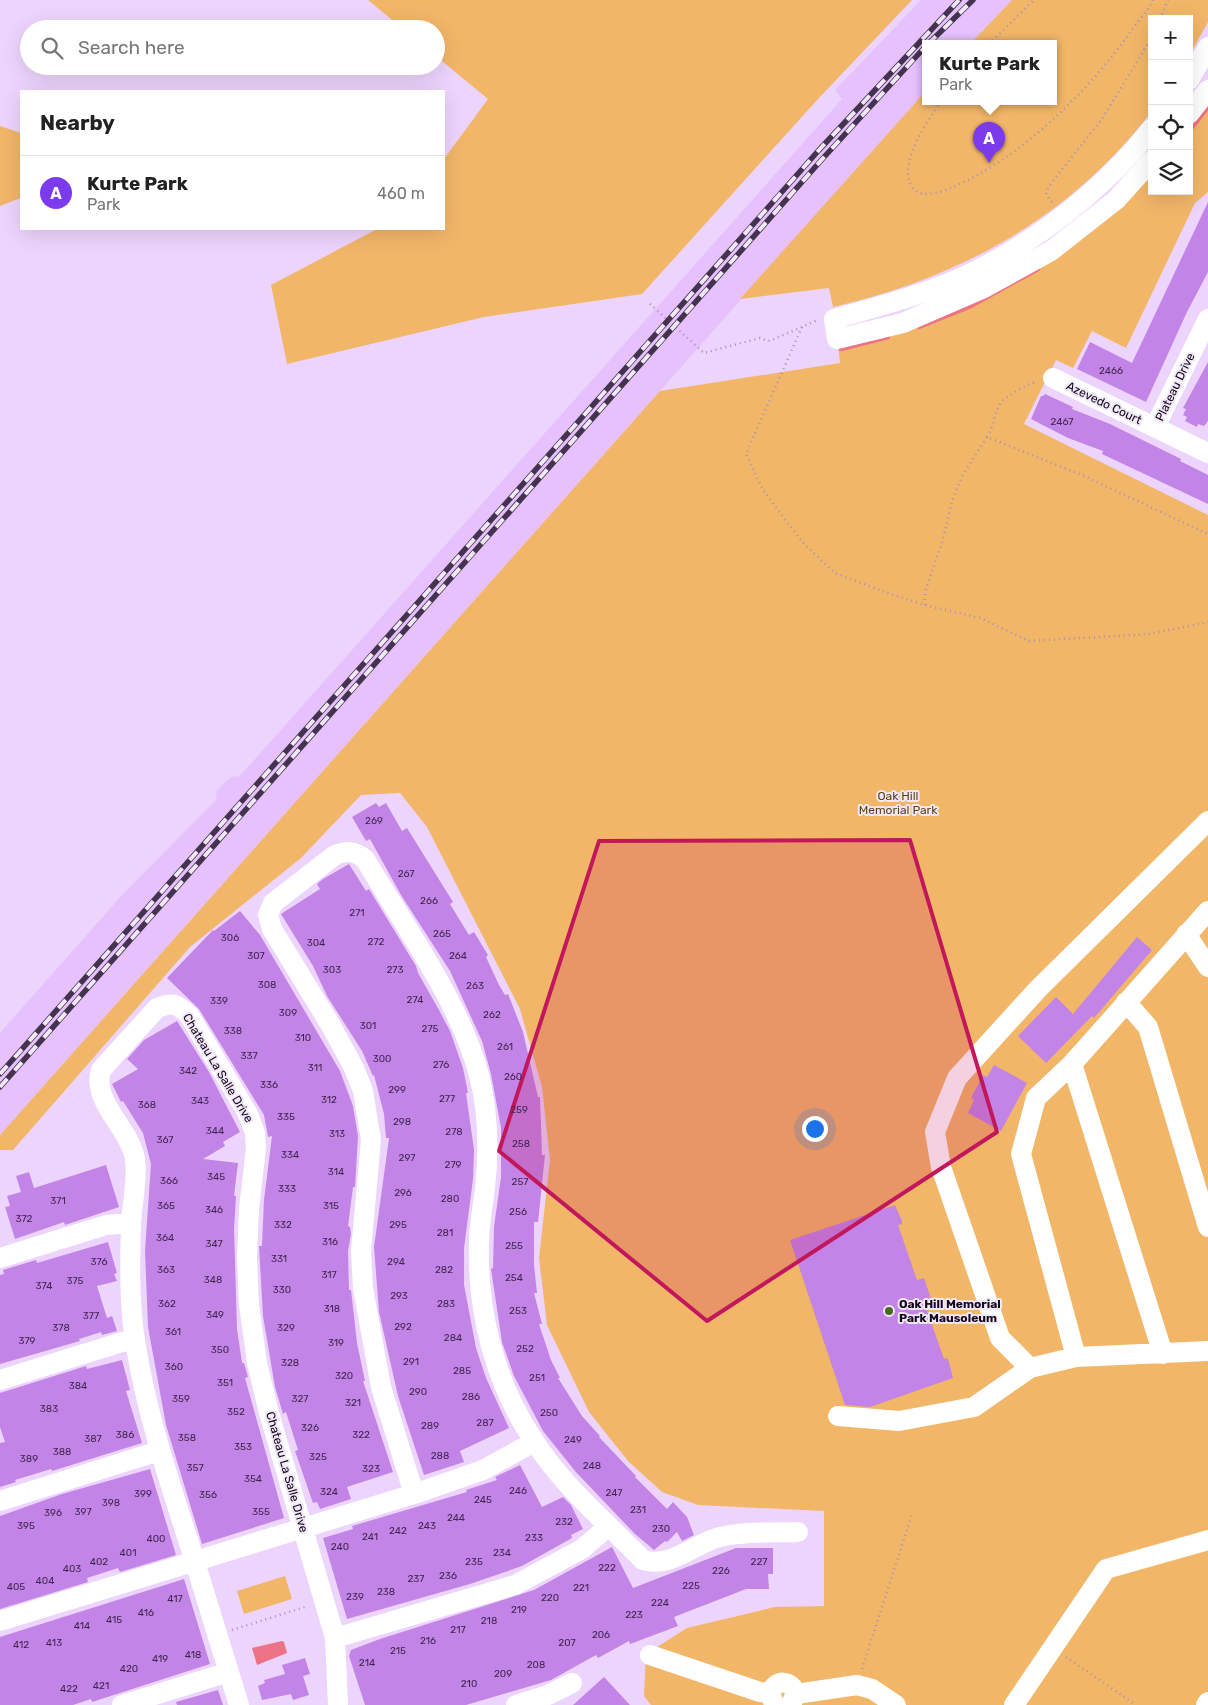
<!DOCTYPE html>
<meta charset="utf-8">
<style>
body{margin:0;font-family:Rubik,sans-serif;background:#f2f2f2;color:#222}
.controls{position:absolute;right:15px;top:15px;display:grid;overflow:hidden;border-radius:0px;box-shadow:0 5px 20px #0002}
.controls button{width:45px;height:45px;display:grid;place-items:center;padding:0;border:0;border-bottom:1px solid #e0e0e0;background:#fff;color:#222;font:25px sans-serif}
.you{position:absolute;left:814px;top:1128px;width:18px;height:18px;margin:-12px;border:4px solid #fff;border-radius:50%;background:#1a73e8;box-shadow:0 0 0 8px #1a73e833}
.badge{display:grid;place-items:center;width:32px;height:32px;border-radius:50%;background:#7c3aed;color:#fff;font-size:16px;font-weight:700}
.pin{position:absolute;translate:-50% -41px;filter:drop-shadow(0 1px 2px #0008)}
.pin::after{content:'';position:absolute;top:26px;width:18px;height:15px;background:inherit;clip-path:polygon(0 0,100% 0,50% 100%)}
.popup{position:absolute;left:922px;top:40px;width:135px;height:65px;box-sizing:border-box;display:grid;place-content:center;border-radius:0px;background:#fff;filter:drop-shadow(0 1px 4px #0005);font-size:16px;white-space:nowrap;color:#767676}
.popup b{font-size:19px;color:#222}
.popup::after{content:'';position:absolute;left:50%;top:100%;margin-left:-10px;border:10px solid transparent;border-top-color:#fff}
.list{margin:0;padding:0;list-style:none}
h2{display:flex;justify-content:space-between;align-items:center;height:65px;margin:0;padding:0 20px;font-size:21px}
h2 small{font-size:16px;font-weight:400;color:#767676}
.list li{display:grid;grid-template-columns:32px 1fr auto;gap:15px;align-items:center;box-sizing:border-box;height:75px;padding:0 20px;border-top:1px solid #e0e0e0}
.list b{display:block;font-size:19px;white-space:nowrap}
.list p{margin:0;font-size:16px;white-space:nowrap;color:#767676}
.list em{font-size:16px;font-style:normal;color:#767676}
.icon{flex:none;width:28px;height:28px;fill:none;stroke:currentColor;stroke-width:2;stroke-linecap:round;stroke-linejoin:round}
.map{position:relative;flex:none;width:1208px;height:1705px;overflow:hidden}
.search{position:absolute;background:#fff;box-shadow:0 5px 20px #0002;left:20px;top:20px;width:425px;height:55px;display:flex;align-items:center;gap:12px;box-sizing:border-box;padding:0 18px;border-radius:28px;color:#767676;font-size:19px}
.panel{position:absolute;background:#fff;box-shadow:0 5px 20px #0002;left:20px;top:90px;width:425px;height:140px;border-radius:0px}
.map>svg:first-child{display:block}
.built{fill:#e6c1fe}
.green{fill:#f2b669}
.water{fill:#ec7285}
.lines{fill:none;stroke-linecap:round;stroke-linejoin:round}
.stream{stroke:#ec7285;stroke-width:4.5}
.building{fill:#c284e6}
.path{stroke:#a892b5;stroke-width:2.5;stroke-dasharray:1 4;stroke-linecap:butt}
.minor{stroke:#fff;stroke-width:20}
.rail-casing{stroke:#44334e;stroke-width:5.5}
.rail{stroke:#f1e8f6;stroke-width:4;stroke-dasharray:11;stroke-linecap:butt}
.marked{fill:#c2185b;fill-opacity:0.2;stroke:#c2185b;stroke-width:4;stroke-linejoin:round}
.poi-dot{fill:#466a23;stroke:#f1e8f6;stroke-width:2}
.labels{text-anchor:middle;stroke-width:4;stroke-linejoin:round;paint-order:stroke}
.number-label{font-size:10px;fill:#40254e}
.street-label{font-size:12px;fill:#14051c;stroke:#f1e8f6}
.park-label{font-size:12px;fill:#5e3f13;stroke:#f1e8f6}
.poi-label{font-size:12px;font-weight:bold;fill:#14051c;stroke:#f1e8f6;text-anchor:start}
</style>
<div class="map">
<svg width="1208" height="1705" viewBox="0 0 1208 1705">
<rect width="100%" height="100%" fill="#edd4fd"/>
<path class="built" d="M921,0H1012L970,44H925V92L0,1135V1033L122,895L216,800L217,790L232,776L239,777L842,99L835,90Z"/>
<path class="green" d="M368,0H912L818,99L642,294L484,317L287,364L271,285L377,229H444V159L488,99L436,56V29H403Z
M1012,0H1208V22L1189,56V19H1152V111C1071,217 960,278 833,307L829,288L740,299L925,92V102H1053V44H970Z
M1208,100V192L1195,203L1126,348L1092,331L1073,368L1056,360L1024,424L1208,515V1705H651L644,1696L646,1654L687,1628L775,1607L824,1606V1511L698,1505L662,1492L628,1461L589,1412L547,1325L539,1258L550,1160L542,1087L520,1009L427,827L400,793L361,795L301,858L190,947L13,1150H0V1135L660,391L840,363L838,345L978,299L1152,169V191H1189V125Z
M0,126L21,133V198L0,206Z
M285,1576L292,1599L244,1614L237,1591Z"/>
<path class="water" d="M282,1641L284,1642L287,1653L257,1665L252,1648Z"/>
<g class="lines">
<path class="stream" d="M1189,131L1208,107
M919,327L969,307L1038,269
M841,349L888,337"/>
</g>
<path class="building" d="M1208,202V272L1187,312L1146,402L1077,369L1090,342L1132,363Z
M1208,362V421L1204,426L1198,424L1197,427L1185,421L1187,417L1183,415L1186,409L1183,408Z
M1045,394L1073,407L1072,409L1110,424L1181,459L1180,461L1208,475V504L1102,454L1103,451L1068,438L1031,419L1041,396H1043Z
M376,803L379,807L386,803L402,831L407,828L453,902L450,904L464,927L469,935L474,932L488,955L486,957L499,985L505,995L508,994L523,1032L538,1097H540L542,1155H545L538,1222H534V1265L537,1293H534L542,1324H539L551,1360L560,1378H558L582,1416L600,1436L599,1437L636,1476L635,1477L667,1509L673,1502L687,1517L694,1535L682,1541L677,1532L667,1542L665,1541L654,1550L634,1533L575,1471L543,1431L514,1376L502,1342L491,1269L493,1268L494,1227L501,1177V1128L491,1074L482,1041L450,971L401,895L370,839L366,841L352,817Z
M349,864L366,891L369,889L416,966L418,973L439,1010L450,1031L463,1068L468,1093H466L474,1150L473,1179L464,1248V1285L476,1348L486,1378L509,1428L460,1451L464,1462L424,1475L398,1396L379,1312L374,1247L389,1138H386L384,1114L374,1075L373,1076L362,1051L327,996L313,966L281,914L320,889L317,884L323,879Z
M240,911L260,935L340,1071L353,1106L358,1136L355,1187H353L348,1226L350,1227L351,1234L348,1251L349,1290H351L357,1343L365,1381H363L393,1472L347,1487L351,1499L320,1509L317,1502L313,1503L295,1451L298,1450L286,1412L283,1414L275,1387L263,1316L259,1246H262L264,1200L272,1136L268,1137L264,1115L199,1009L167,978L213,930L214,931Z
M1137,937L1152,950L1094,1018L1092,1016L1046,1063L1018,1036L1056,997L1073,1014Z
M177,1021L209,1072L240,1132L223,1142L225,1146L203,1159L238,1163L234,1196H236L234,1229L237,1329L242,1363H244L248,1377L245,1378L284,1518L202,1544L166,1425L148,1327L145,1251L151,1164L143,1133L123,1101L121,1102L112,1084L138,1069L127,1059L144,1040Z
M994,1065L1027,1083L1001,1131L968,1113L974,1100L971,1098L983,1075L987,1077Z
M106,1165L119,1207L65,1225L64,1222L15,1239L5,1207L10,1206L7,1196L21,1192L16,1176L29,1172L34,1188Z
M895,1205L902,1221V1224L898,1225L917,1280L924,1278L932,1302L925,1305L944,1359L947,1358L949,1362L953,1378L870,1407L845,1405L790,1240Z
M108,1242L117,1273L114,1274L117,1281L97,1286L107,1318L112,1316L117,1331L102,1335L101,1332L79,1339L80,1341L0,1364V1275L4,1274L3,1270L36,1260L37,1263Z
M122,1360L130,1390L126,1391L142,1443L52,1471L51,1469L15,1480L16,1482L0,1487V1443L5,1442L0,1427V1393L86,1366L87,1369Z
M520,1465L542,1507L563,1497L571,1505L583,1529L571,1535L572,1538L522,1566L470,1584L347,1619L323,1538L353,1529L352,1526L467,1492L466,1490L497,1480L495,1477Z
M150,1469L176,1555L120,1572L118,1568L87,1578L88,1582L0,1609V1516L62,1494Z
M612,1547L633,1588L736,1548H773V1574H768L769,1589H746L674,1617L678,1626L630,1644L629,1641L598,1658L596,1655L551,1680L466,1705H365L349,1656L351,1650L380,1639L534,1590Z
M184,1579L210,1664L92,1702L91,1699L73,1705H0V1637Z
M305,1658L310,1674L303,1676L309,1695L293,1700L291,1694L262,1700L258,1686L265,1683L264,1680L285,1674L282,1665Z
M604,1677L630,1705H573Z
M218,1690L223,1705H177L176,1702Z"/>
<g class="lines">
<path class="path" d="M1160,19L1168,0
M989,44L1034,0
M941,102C928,120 897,164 912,187C921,200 941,192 953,187C1021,158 1089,91 1131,31C1138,21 1148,11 1153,0
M1052,202L1046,194L1049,186L1102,119L1152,37
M650,304L704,353L760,338L768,341L772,340L815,321L817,318
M802,327L746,454L763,490L804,544L835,573L890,594L929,606L980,618L1029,641L1150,634L1208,622
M987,437C994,426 994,413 1000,404C1004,397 1028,383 1037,382
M925,605V592L943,539L952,501L962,476L987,437L1084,476L1208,534
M232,1630L308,1606
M1066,1657L1136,1705
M862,1669L912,1514"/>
<path class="minor" d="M1189,80L1208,47
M1189,114L1208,90
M1152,128C1107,186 1038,241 971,273C928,294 880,306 834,319L837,339L903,323L984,288L1051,251L1116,200L1152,160
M1053,378L1208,453
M1155,427L1208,319
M1186,934L1208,967
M1126,1002L1148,1027L1208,1227
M1072,1064L1163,1354
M0,1258L106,1225L131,1223
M1076,1357L1021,1154L1036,1098L1072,1064L1208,911
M1030,1368L1000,1338L941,1167L935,1132L957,1078L1038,989L1208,821
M0,1380L135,1338
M838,1416L899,1421L974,1407L1030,1368L1076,1357L1208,1351
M414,1494L381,1387L363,1288L361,1251L371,1140L363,1091L354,1068L330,1024L272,929L268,915L273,903L335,855C348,850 354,851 365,859C403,924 460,1002 479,1075C488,1111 489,1152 485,1188C483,1206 479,1225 479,1243C477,1313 495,1383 534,1441C563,1486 606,1522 643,1560C670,1569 695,1543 720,1537C745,1531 772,1533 798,1532
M0,1501L159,1451
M0,1621L414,1494L483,1470L534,1442
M335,1638L515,1585L582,1549L609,1526
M650,1655L760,1692L770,1693
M796,1694L857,1685L872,1689L896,1705
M774,1704L770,1693C776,1679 791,1679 796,1694L791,1704
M122,1705L229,1672
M239,1705C223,1652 206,1599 190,1546C168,1478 146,1411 135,1341C129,1303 130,1261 131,1223C132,1202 138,1181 135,1159C130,1128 91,1102 101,1070L157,1008C173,1002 176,1003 189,1015L248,1114L255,1133L256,1148L249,1209L247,1258L249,1305L257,1363L269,1413L335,1638L338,1705
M516,1705L548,1695L572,1683
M1014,1705L1106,1569L1208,1540
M1206,1705L1208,1702"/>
<g class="rail-casing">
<path id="rail" d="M928,44L973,0
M0,1074L819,150L959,0
M0,1087L825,156L925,47"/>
</g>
<use href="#rail" class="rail"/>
</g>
<path class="marked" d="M910,840L997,1132L707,1321L499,1151L599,841Z"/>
<circle class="poi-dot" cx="889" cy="1311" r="5"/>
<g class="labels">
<g class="number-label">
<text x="1111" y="374">2466</text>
<text x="1062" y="425">2467</text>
<text x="374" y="824">269</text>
<text x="406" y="877">267</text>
<text x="429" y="904">266</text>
<text x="357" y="916">271</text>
<text x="442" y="937">265</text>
<text x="230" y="941">306</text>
<text x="376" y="945">272</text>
<text x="316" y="946">304</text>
<text x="256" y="959">307</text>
<text x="458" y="959">264</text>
<text x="332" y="973">303</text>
<text x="395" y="973">273</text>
<text x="267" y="988">308</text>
<text x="475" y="989">263</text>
<text x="415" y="1003">274</text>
<text x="219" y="1004">339</text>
<text x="288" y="1016">309</text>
<text x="492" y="1018">262</text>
<text x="368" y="1029">301</text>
<text x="430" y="1032">275</text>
<text x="233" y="1034">338</text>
<text x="303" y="1041">310</text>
<text x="505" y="1050">261</text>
<text x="249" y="1059">337</text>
<text x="382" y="1062">300</text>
<text x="441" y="1068">276</text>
<text x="315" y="1071">311</text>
<text x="188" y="1074">342</text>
<text x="513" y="1080">260</text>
<text x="269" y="1088">336</text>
<text x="397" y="1093">299</text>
<text x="447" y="1102">277</text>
<text x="329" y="1103">312</text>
<text x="200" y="1104">343</text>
<text x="147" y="1108">368</text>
<text x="519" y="1113">259</text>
<text x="286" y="1120">335</text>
<text x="402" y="1125">298</text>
<text x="215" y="1134">344</text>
<text x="454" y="1135">278</text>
<text x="337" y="1137">313</text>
<text x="165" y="1143">367</text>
<text x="521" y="1147">258</text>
<text x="290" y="1158">334</text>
<text x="407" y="1161">297</text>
<text x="453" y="1168">279</text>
<text x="336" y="1175">314</text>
<text x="216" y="1180">345</text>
<text x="169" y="1184">366</text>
<text x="520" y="1185">257</text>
<text x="287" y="1192">333</text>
<text x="403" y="1196">296</text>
<text x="450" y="1202">280</text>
<text x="58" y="1204">371</text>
<text x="166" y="1209">365</text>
<text x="331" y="1209">315</text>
<text x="214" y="1213">346</text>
<text x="518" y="1215">256</text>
<text x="24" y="1222">372</text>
<text x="283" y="1228">332</text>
<text x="398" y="1228">295</text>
<text x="445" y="1236">281</text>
<text x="165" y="1241">364</text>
<text x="330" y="1245">316</text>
<text x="214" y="1247">347</text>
<text x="514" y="1249">255</text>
<text x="279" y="1262">331</text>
<text x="99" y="1265">376</text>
<text x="396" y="1265">294</text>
<text x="166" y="1273">363</text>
<text x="444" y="1273">282</text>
<text x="329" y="1278">317</text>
<text x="514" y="1281">254</text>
<text x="213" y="1283">348</text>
<text x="75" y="1284">375</text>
<text x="44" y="1289">374</text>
<text x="282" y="1293">330</text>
<text x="399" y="1299">293</text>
<text x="167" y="1307">362</text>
<text x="446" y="1307">283</text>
<text x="332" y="1312">318</text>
<text x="518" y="1314">253</text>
<text x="215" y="1318">349</text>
<text x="91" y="1319">377</text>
<text x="403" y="1330">292</text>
<text x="61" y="1331">378</text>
<text x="286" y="1331">329</text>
<text x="173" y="1335">361</text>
<text x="453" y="1341">284</text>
<text x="27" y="1344">379</text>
<text x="336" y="1346">319</text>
<text x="525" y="1352">252</text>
<text x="220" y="1353">350</text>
<text x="411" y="1365">291</text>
<text x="290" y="1366">328</text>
<text x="174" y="1370">360</text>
<text x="462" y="1374">285</text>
<text x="344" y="1379">320</text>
<text x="537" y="1381">251</text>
<text x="225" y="1386">351</text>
<text x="78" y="1389">384</text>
<text x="418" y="1395">290</text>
<text x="471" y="1400">286</text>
<text x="181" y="1402">359</text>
<text x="300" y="1402">327</text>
<text x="353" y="1406">321</text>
<text x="49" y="1412">383</text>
<text x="236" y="1415">352</text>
<text x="549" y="1416">250</text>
<text x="485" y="1426">287</text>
<text x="430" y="1429">289</text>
<text x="310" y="1431">326</text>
<text x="125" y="1438">386</text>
<text x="361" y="1438">322</text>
<text x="187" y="1441">358</text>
<text x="93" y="1442">387</text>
<text x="573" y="1443">249</text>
<text x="243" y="1450">353</text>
<text x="62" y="1455">388</text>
<text x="440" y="1459">288</text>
<text x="318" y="1460">325</text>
<text x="29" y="1462">389</text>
<text x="592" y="1469">248</text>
<text x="195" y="1471">357</text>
<text x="371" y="1472">323</text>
<text x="253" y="1482">354</text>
<text x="518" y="1494">246</text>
<text x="329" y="1495">324</text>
<text x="614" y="1496">247</text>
<text x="143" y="1497">399</text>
<text x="208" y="1498">356</text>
<text x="483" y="1503">245</text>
<text x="111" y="1506">398</text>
<text x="638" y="1513">231</text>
<text x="83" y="1515">397</text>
<text x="261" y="1515">355</text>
<text x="53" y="1516">396</text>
<text x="456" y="1521">244</text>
<text x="564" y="1525">232</text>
<text x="26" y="1529">395</text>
<text x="427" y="1529">243</text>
<text x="661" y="1532">230</text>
<text x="398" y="1534">242</text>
<text x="370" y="1540">241</text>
<text x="534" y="1541">233</text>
<text x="156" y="1542">400</text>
<text x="340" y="1550">240</text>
<text x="128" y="1556">401</text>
<text x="502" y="1556">234</text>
<text x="99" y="1565">402</text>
<text x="474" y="1565">235</text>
<text x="759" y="1565">227</text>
<text x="607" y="1571">222</text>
<text x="72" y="1572">403</text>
<text x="721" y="1574">226</text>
<text x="448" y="1579">236</text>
<text x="416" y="1582">237</text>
<text x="45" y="1584">404</text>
<text x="691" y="1589">225</text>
<text x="16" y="1590">405</text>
<text x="581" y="1591">221</text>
<text x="386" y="1595">238</text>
<text x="355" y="1600">239</text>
<text x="550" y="1601">220</text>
<text x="175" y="1602">417</text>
<text x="660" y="1606">224</text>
<text x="519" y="1613">219</text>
<text x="146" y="1616">416</text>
<text x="634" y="1618">223</text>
<text x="114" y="1623">415</text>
<text x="489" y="1624">218</text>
<text x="82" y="1629">414</text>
<text x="458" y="1633">217</text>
<text x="601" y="1638">206</text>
<text x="428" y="1644">216</text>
<text x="54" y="1646">413</text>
<text x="567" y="1646">207</text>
<text x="21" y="1648">412</text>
<text x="398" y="1654">215</text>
<text x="193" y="1658">418</text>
<text x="160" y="1662">419</text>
<text x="367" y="1666">214</text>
<text x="536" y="1668">208</text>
<text x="129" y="1672">420</text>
<text x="503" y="1677">209</text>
<text x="469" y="1687">210</text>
<text x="101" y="1689">421</text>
<text x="69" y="1692">422</text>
</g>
<g class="street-label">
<text transform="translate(1175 387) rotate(-64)" y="4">Plateau Drive</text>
<text transform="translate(1104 403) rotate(26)" y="4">Azevedo Court</text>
<text transform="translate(218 1068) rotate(59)" y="4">Chateau La Salle Drive</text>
<text transform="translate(287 1472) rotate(74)" y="4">Chateau La Salle Drive</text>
</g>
<g class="park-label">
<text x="898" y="800">Oak Hill<tspan x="898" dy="14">Memorial Park</tspan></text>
</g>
<g class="poi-label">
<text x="899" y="1308">Oak Hill Memorial<tspan x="899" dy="14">Park Mausoleum</tspan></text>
</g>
</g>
</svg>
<div class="controls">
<button>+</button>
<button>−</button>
<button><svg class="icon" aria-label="locate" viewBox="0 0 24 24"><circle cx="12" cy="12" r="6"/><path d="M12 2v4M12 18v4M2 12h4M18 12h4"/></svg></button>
<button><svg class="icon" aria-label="layers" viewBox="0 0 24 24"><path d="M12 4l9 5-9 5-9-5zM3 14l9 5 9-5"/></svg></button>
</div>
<div class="you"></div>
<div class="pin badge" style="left:989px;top:163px">A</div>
<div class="popup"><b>Kurte Park</b>Park</div>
<div class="search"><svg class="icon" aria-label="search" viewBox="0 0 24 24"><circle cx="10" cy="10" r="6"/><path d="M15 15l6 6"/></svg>Search here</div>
<section class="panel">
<h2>Nearby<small></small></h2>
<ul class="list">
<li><span class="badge">A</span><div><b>Kurte Park</b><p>Park</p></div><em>460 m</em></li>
</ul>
</section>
</div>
